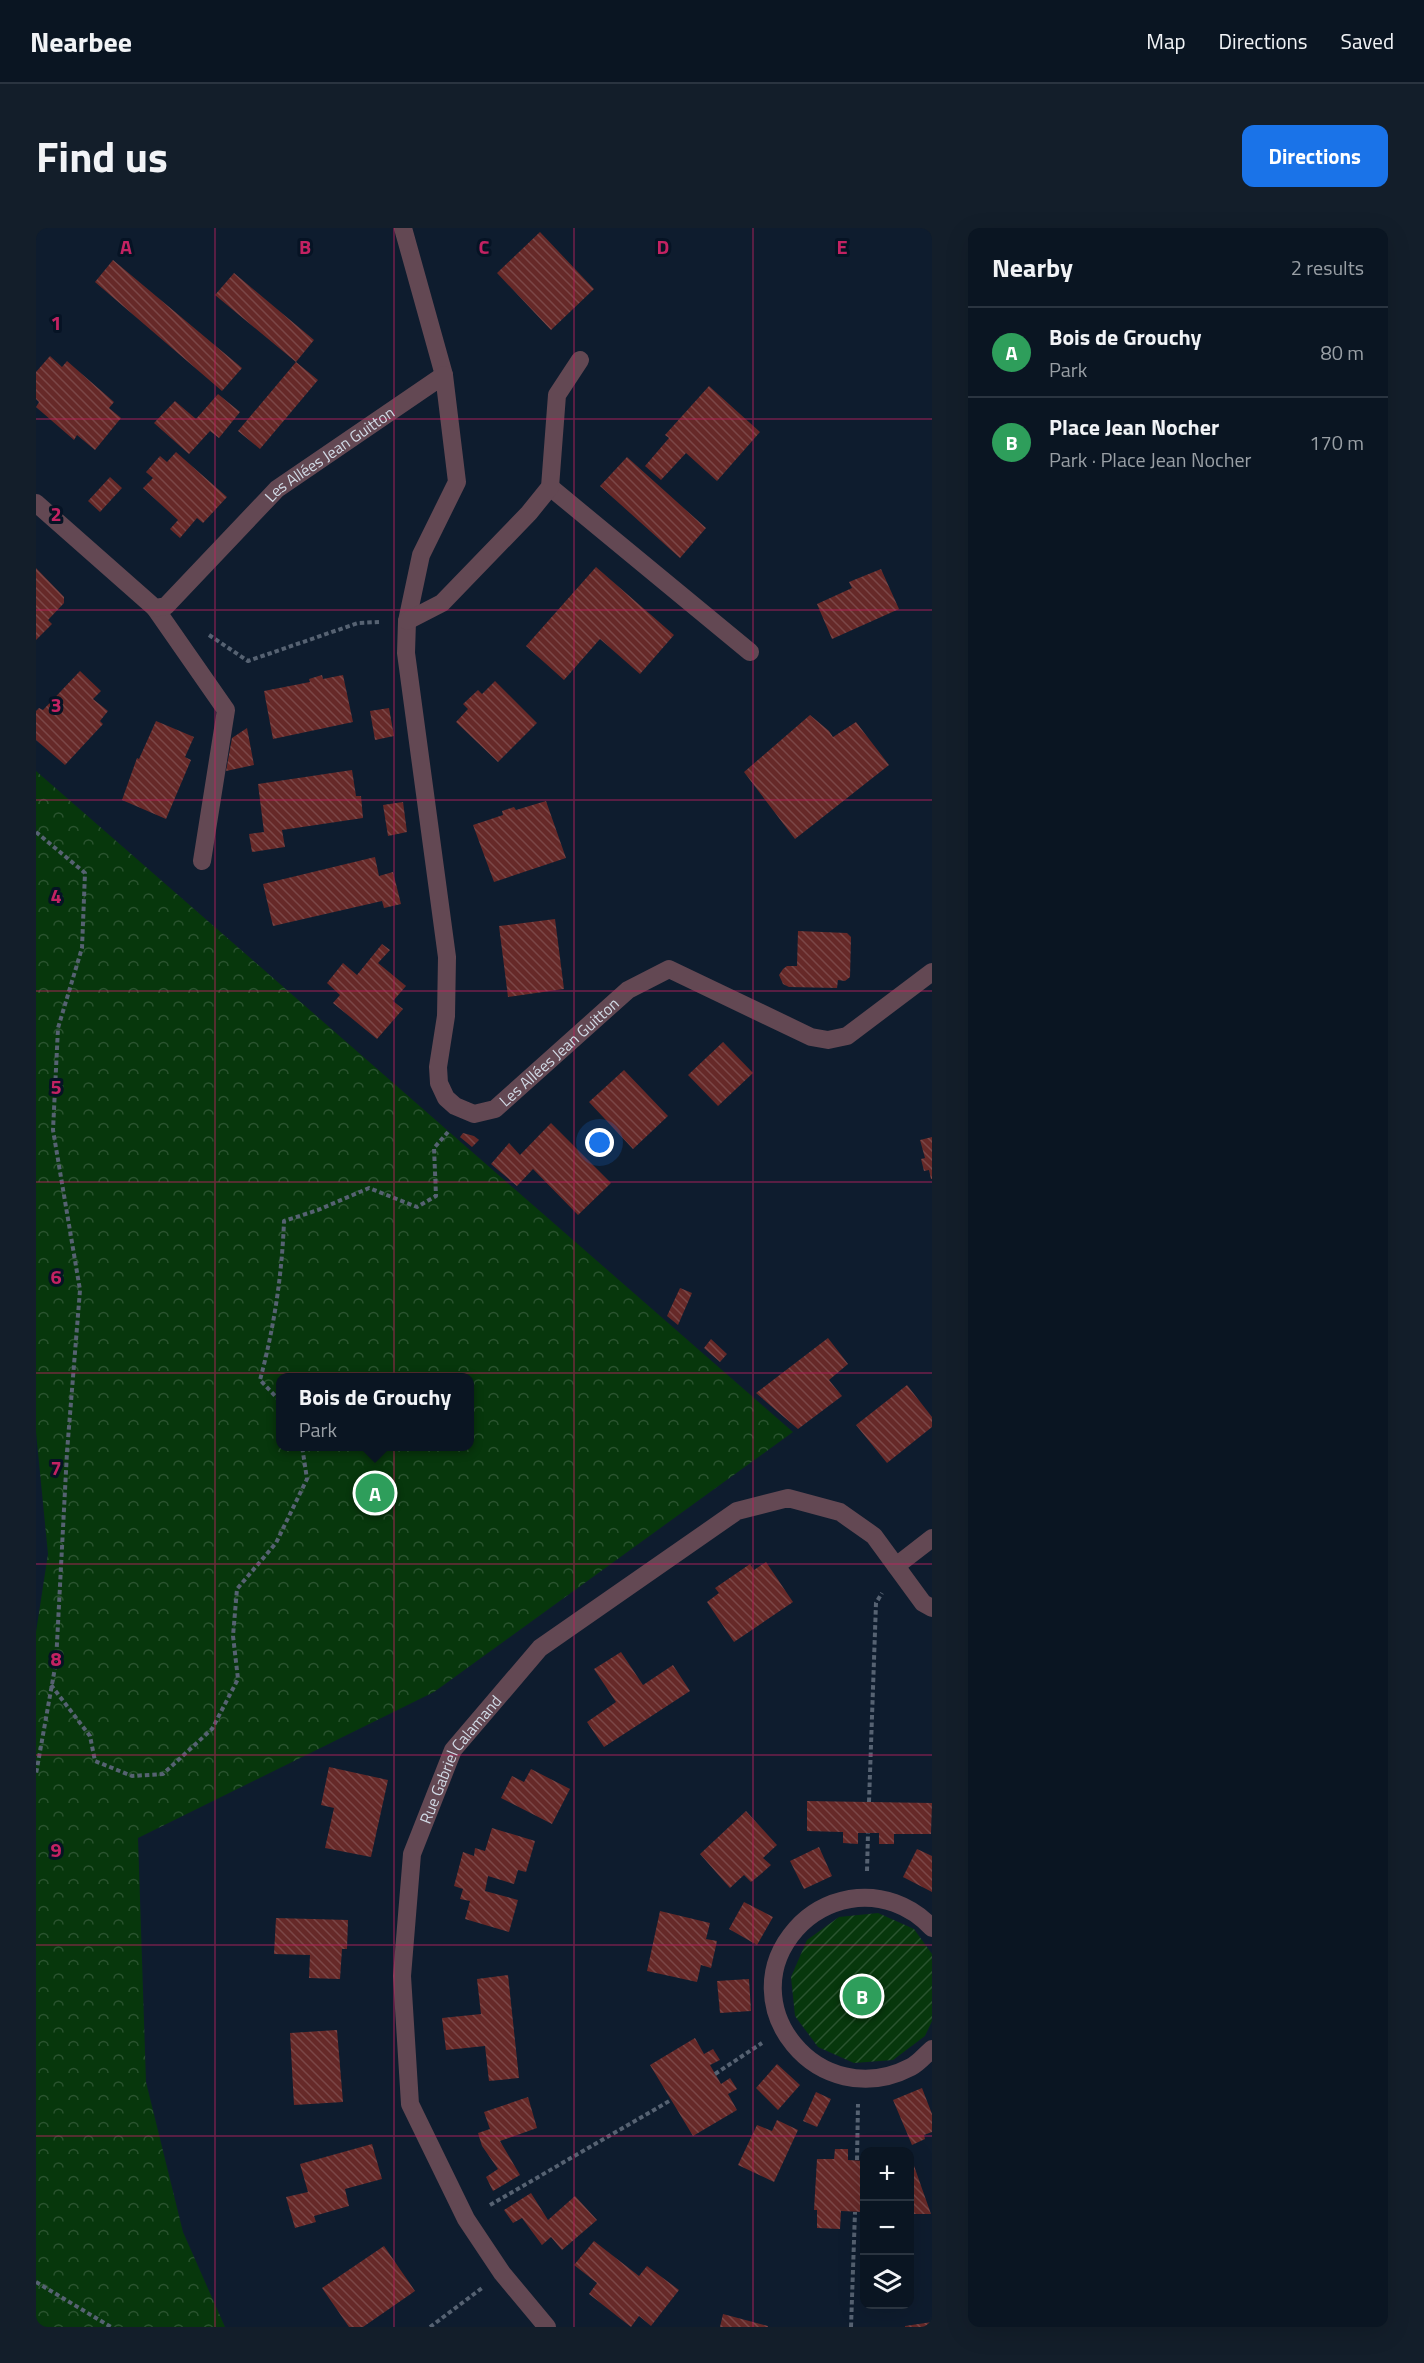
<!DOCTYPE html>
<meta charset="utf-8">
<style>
body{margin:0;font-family:"Titillium Web",sans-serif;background:#131e2a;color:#f1f3f6}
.controls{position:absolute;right:18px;bottom:18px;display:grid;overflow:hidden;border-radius:12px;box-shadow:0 6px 24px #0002}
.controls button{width:54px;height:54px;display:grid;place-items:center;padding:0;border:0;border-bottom:2px solid #2a3440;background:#0a1522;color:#f1f3f6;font:30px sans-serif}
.you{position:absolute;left:564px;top:915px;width:21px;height:21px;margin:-15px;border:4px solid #fff;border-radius:50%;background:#1a73e8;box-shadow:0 0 0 9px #1a73e833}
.badge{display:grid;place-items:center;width:39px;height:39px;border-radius:50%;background:#1a73e8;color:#fff;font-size:20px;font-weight:700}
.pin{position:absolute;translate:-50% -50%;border:3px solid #fff;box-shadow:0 2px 6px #0006}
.popup{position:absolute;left:240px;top:1145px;width:198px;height:78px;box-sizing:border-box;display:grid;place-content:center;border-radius:12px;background:#0a1522;filter:drop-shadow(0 2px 4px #0005);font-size:20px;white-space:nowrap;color:#999fa5}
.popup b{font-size:22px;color:#f1f3f6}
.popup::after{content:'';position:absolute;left:50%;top:100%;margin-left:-12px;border:12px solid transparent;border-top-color:#0a1522}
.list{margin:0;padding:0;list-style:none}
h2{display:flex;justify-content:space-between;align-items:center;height:78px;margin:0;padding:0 24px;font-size:26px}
h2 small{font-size:20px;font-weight:400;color:#999fa5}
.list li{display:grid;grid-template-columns:39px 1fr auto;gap:18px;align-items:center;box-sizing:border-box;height:90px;padding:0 24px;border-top:2px solid #2a3440}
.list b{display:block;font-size:22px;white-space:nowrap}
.list p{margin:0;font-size:20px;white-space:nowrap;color:#999fa5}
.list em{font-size:20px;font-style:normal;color:#999fa5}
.icon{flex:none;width:33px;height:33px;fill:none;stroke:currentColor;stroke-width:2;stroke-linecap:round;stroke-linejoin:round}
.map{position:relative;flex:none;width:896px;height:2099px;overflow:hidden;border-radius:12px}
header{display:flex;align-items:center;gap:36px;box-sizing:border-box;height:84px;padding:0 30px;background:#0a1522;border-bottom:2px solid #2a3440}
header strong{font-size:28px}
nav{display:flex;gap:33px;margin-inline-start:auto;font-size:21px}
.intro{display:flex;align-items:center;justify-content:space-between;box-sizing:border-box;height:144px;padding:0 36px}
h1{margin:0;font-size:42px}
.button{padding:15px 27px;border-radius:12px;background:#1a73e8;color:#fff;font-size:21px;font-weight:700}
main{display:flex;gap:36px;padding:0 36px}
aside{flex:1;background:#0a1522;border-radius:12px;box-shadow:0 6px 24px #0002}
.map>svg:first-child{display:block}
.park{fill:url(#park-crowns);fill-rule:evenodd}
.garden{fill:url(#garden-furrows)}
.building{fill:url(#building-back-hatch)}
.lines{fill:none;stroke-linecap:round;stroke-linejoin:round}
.path{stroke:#566272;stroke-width:4;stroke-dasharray:4.5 3;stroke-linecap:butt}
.lane{stroke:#634853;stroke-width:18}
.street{stroke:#634853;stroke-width:18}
.grid{fill:none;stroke:#c32262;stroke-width:1.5;stroke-opacity:0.55}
.labels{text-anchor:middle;stroke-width:6;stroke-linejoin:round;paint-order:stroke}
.street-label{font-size:16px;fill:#d0d9e5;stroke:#061324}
.grid-label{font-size:20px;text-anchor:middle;font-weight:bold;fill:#c32262;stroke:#061324;stroke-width:6;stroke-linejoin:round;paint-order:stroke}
</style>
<header>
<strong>Nearbee</strong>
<nav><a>Map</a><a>Directions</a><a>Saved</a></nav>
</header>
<div class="intro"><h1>Find us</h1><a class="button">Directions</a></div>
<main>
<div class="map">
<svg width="896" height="2099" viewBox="0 0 896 2099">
<defs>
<pattern id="park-crowns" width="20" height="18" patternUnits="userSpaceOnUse" patternTransform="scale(1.5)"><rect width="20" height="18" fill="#07370c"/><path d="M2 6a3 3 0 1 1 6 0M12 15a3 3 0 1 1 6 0" fill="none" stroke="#2a532f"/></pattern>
<pattern id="garden-furrows" width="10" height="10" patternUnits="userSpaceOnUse" patternTransform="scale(1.5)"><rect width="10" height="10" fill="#07370c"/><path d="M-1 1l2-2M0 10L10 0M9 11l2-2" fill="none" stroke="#2a532f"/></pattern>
<pattern id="building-back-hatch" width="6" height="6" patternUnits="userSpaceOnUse" patternTransform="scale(1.5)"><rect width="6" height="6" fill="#662928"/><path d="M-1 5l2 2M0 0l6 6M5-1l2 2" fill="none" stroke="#7b4747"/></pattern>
</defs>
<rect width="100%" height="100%" fill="#0e1c2e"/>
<path class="park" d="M0,543L757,1204L398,1464L102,1610L110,1854L147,2004L189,2099H0V1404L12,1326L0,1204ZM244,1150H434V1218H244Z"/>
<path class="garden" d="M842,1685L878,1701L896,1726V1793L889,1808L857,1832L818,1835L782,1819L759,1788L755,1749L771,1712L803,1689Z"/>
<path class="building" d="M504,4L558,61L515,102L461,45Z
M77,32L206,140L186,163L59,54Z
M198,45L278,112L260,134L179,67Z
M14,128L26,139L31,133L78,174L73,180L85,190L59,222L41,207L38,212L0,179L3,174L0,171V144Z
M260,134L282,152L224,221L202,203Z
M673,158L724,204L681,253L650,225L625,252L609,238L633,210L629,207Z
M182,166L204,184L183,210L174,203L153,226L118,195L139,173L160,191Z
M140,224L191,269L167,295L161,290L144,310L134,301L142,292L107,260L117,250L110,244L124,228L131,234Z
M591,229L670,300L644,330L564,258Z
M74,249L86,260L64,284L52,273Z
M560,339L638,407L604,446L564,411L528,452L490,418Z
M0,340L28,369V375L12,392L16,396L0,412Z
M845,341L863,381L796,411L781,376L816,360L813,354Z
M44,443L65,463L57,471L72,483L64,493L67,496L29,537L0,512V483L3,480L7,482Z
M286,447L287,451L307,447L317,494L237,511L228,463L274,454L273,451Z
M459,453L501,495L462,534L420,494L432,481L427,476L442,462L446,466Z
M353,480L358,508L339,512L334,483Z
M774,487L793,503L797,509L820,494L853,537L759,611L708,544Z
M120,493L158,509L149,529L155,532L130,591L86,572L101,530L103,531Z
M211,500L218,537L190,543L196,510Z
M316,542L320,568H325L327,590L246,602L249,619L216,624L213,606L228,604L222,556Z
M510,573L530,630L458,654L437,597L467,587L466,583L478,579L480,582Z
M367,574L371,604L352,608L347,577Z
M339,629L343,648L357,644L365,676L348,680L346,673L237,698L227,656Z
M519,691L528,761L472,769L463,698Z
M762,703L811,705L815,709L814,749L809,753L802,752L801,760L753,759L747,756L743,747L747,741L751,738H761Z
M346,716L354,722L342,735L370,758L357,773L367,781L341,811L297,775L304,767L291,755L307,735L321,747Z
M687,814L717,845L682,878L652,847Z
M588,842L632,888L597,921L553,874Z
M515,895L575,955L542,987L497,941L481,958L455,936L473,915L484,927Z
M427,905L438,908L443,912L436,919L424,909Z
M896,909V951H895L893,942L888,943L885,931L889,930L884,912Z
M644,1060L656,1065L642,1097L631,1088Z
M792,1110L812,1136L793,1152L806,1168L762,1201L720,1165Z
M675,1111L691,1126L684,1134L668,1120Z
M871,1157L896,1189V1199L851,1235L820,1197Z
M730,1334L757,1374L698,1414L671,1374L683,1365L679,1360L714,1336L718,1342Z
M585,1424L607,1457L637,1437L654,1463L568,1519L551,1494L580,1474L558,1441Z
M293,1539L352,1552L335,1629L289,1620L298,1580L285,1577Z
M495,1541L534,1561L516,1596L465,1570L476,1548L488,1554Z
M771,1573L896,1575L895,1606H858V1616H843V1605H822V1616L807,1615V1604L771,1603Z
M710,1583L741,1617L727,1630L735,1637L725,1646L715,1654L708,1647L694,1660L664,1626Z
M456,1600L499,1613L490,1644L482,1642L478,1656L452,1648L449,1663L482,1672L473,1704L429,1691L434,1673L424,1671L427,1661L418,1658L427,1624L438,1628L439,1620L449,1623Z
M783,1619L796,1648L768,1661L754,1633Z
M881,1621L896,1628V1664L867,1649Z
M708,1674L737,1689L721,1717L693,1701Z
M624,1683L674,1695L670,1711L681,1713L675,1740L665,1737L661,1754L611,1743Z
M240,1690L312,1692L311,1721H306L304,1751L273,1750L274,1727L238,1726Z
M472,1747L483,1850L453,1853L449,1818L410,1822L406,1790L445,1786L441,1751Z
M713,1751L715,1783L684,1785L681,1753Z
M301,1802L307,1874L258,1877L254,1805Z
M659,1810L668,1826L677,1821L684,1832L674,1837L685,1856L694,1850L701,1861L692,1866L701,1882L657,1908L614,1837Z
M741,1836L764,1857L742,1882L720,1860Z
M886,1860L896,1886V1904L888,1907L889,1911L876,1917L857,1872Z
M780,1864L795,1871L781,1899L767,1893Z
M492,1869L501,1900L464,1913L484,1947L457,1963L450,1949L462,1941L446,1918L442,1905L454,1901L448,1884Z
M741,1892L762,1902L738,1954L702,1937L721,1897L736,1903Z
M336,1916L346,1951L309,1961L313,1978L278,1988L280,1994L259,2000L250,1969L272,1964L264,1936Z
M799,1921H812V1932L828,1933V1984L805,1983L804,2001L781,2000V1982H778L781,1931H798Z
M874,1934L877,1935L895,1986H874Z
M495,1965L512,1992L539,1968L561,1992L526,2022L515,2009L506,2017L486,1990L477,1995L468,1982Z
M558,2013L603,2048L611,2038L643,2062L615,2098L603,2088L595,2099L553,2066L561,2055L538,2037Z
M348,2018L379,2063L327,2099H313L286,2060Z
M687,2086L732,2098V2099H684Z
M896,2094V2099H869V2098Z"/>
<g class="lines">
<path class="path" d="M173,407L212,433L322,395L343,394
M0,604L49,645L46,720L22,800L17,902L44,1062L31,1224L20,1434L0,1546
M244,1173L224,1152C238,1100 246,1047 248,993L282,982L333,960L381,979L400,968L398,920L412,904
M15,1457L54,1508L59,1533L96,1548L127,1546L176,1501L202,1451L197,1408L201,1361L240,1315L271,1251L266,1218
M833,1574L840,1375L846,1365
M831,1643L832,1605
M679,1846L726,1815
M821,1932L822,1876
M454,1977L635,1872
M0,2054L75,2099
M394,2099L446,2060
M815,2099L819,1984"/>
<path class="lane" d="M119,380L190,482L166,633"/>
<g class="street">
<path d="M367,0L408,147"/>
<path d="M514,259L714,424"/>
<path id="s1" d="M0,275L119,380L130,378L241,261L408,147L421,254L385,327L371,393L370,425L411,729L410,788L402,839L403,855L410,870L419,878L438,886L459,881L592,762L633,741L775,809L792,812L811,808L896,744"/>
<path d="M371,393L406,375L493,285L514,259L521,167L544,132"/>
<path d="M860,1338L896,1310"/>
<path d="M896,1700C875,1677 845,1666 814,1671C792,1675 775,1684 760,1701C693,1777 783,1887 875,1839C883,1835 889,1827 896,1821"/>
<path id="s2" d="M511,2099L466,2045L430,1991L374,1876L366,1748L376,1626L417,1522L504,1420L701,1283L752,1270L804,1284L838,1308L887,1375L896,1380"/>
</g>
</g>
<path class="grid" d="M179,0V2099M358,0V2099M538,0V2099M717,0V2099M0,191H896M0,382H896M0,572H896M0,763H896M0,954H896M0,1145H896M0,1336H896M0,1527H896M0,1717H896M0,1908H896"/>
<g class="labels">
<g class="street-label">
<text dy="6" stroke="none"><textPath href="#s1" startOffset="394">Les Allées Jean Guitton</textPath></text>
<text dy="6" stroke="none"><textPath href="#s1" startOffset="1412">Les Allées Jean Guitton</textPath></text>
<text dy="6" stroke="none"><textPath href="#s2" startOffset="621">Rue Gabriel Calamand</textPath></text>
</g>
</g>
<g class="grid-label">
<text x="90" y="26">A</text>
<text x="269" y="26">B</text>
<text x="448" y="26">C</text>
<text x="627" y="26">D</text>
<text x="806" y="26">E</text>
<text x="20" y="102">1</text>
<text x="20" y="293">2</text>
<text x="20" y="484">3</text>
<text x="20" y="675">4</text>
<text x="20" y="866">5</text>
<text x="20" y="1056">6</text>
<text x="20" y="1247">7</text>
<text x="20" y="1438">8</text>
<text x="20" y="1629">9</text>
</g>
</svg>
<div class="controls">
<button>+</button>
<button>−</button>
<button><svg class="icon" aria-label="layers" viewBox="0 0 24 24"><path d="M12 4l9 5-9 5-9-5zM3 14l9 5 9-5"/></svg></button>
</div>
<div class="you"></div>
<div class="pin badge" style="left:339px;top:1265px;background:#2e9e5b">A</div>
<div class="popup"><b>Bois de Grouchy</b>Park</div>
<div class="pin badge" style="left:826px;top:1768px;background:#2e9e5b">B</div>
</div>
<aside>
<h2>Nearby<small>2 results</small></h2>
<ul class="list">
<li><span class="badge" style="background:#2e9e5b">A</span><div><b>Bois de Grouchy</b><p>Park</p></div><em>80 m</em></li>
<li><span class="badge" style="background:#2e9e5b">B</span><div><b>Place Jean Nocher</b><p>Park · Place Jean Nocher</p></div><em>170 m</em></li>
</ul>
</aside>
</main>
